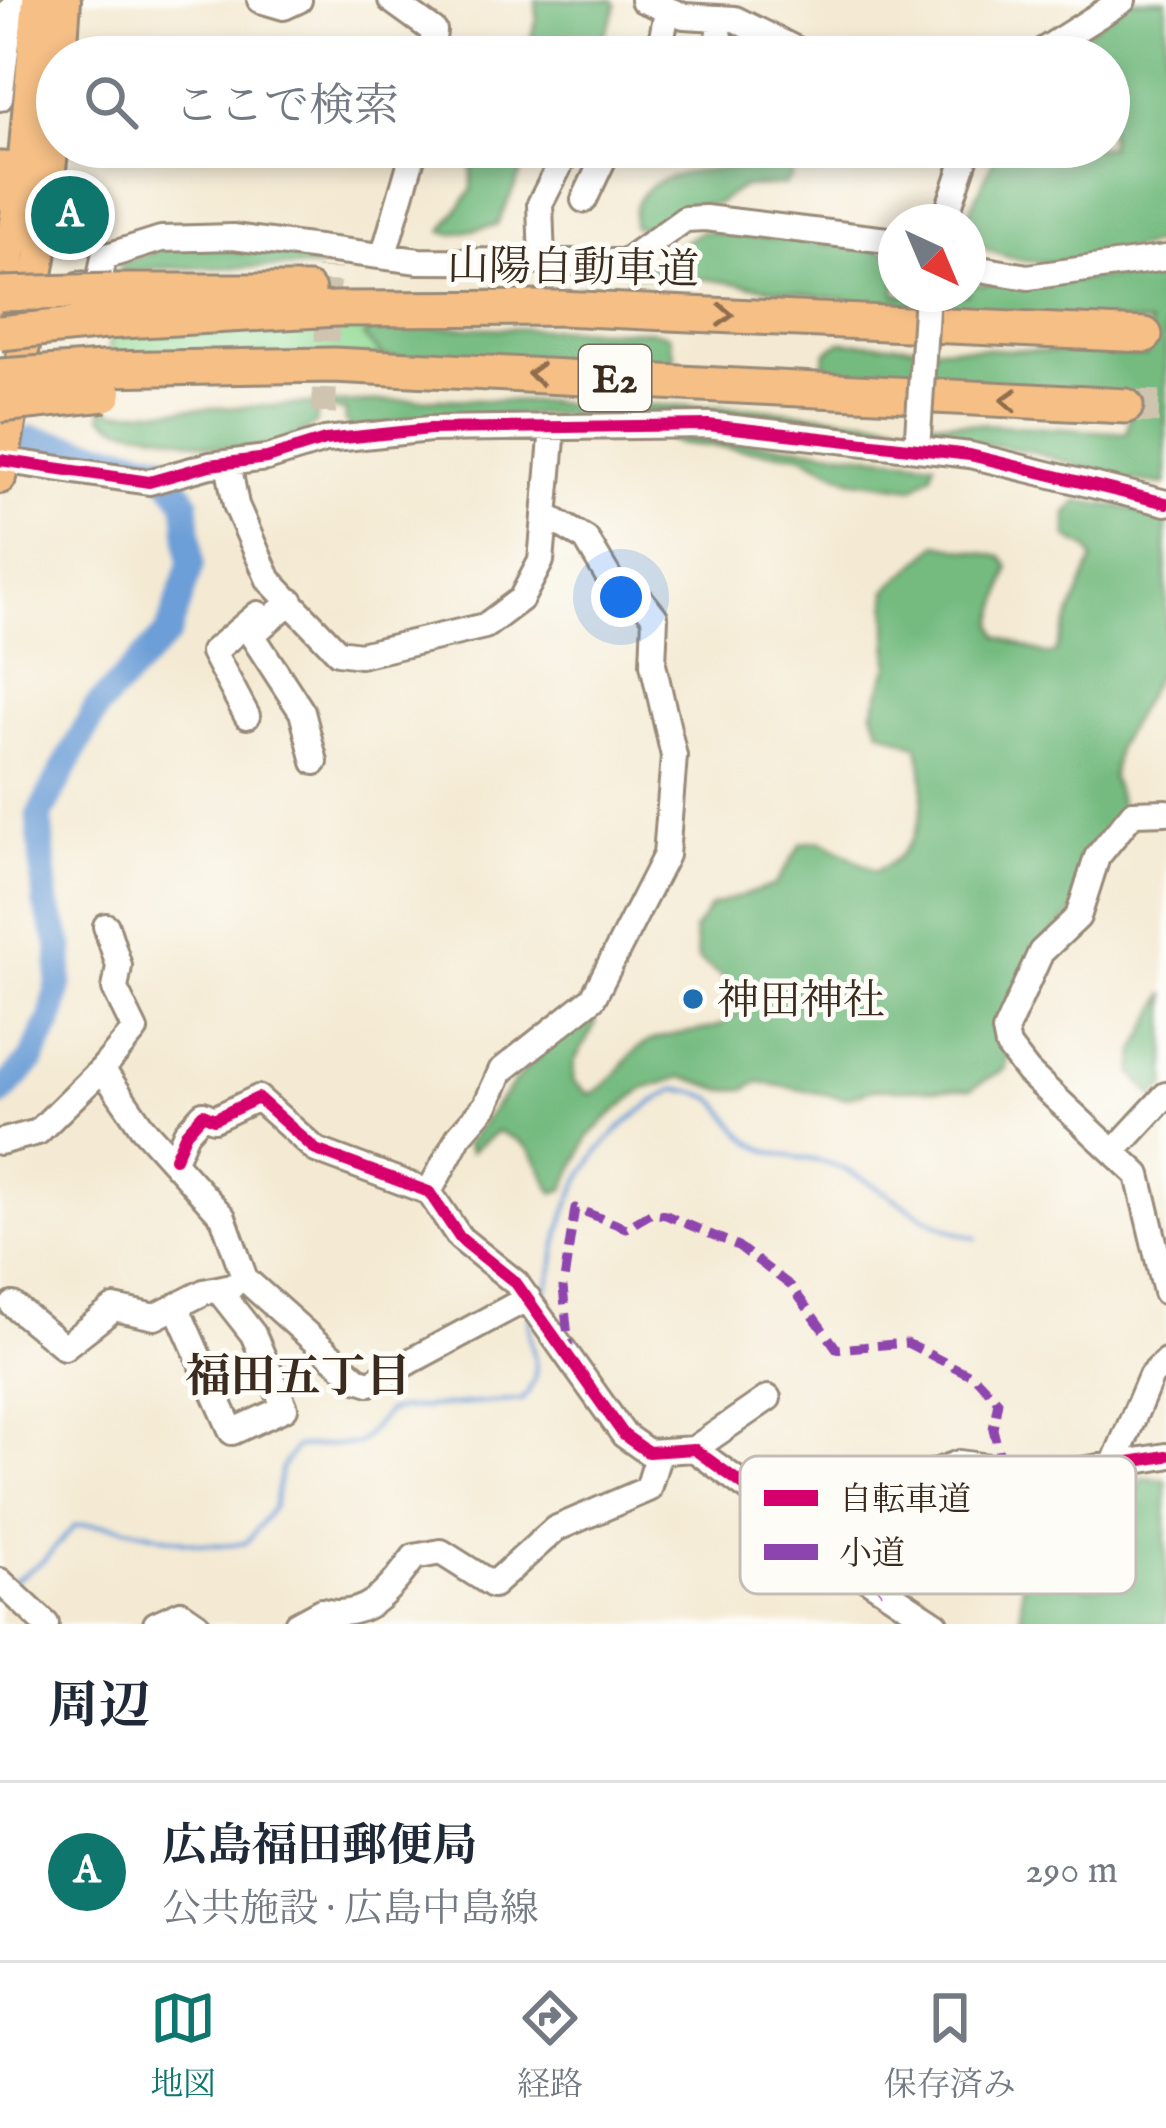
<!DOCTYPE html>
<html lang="ja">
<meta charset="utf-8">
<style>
body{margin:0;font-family:"IM FELL English","Noto Serif JP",serif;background:#f6f6f7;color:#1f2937}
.compass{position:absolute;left:878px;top:204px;width:108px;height:108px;border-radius:50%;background:#fff;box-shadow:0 6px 18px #0003;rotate:136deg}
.you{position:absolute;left:621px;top:597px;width:42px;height:42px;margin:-30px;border:9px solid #fff;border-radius:50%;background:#1a73e8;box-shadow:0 0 0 18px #1a73e833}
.badge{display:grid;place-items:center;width:78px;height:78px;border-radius:50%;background:#0f766e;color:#fff;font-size:39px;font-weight:700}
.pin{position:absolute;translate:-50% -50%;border:6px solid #fff;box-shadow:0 3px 12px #0006}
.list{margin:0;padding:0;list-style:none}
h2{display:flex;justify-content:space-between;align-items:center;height:156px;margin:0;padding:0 48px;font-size:51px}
h2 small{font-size:39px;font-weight:400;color:#747a83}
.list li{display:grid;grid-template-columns:78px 1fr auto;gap:36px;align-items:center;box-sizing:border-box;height:180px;padding:0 48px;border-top:3px solid #e0e1e3}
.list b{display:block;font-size:45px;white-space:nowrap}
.list p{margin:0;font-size:39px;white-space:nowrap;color:#747a83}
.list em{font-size:39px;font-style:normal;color:#747a83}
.icon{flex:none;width:66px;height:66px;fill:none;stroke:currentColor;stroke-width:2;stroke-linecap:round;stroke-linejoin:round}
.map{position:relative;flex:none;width:1166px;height:1624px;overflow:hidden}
.search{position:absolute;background:#fff;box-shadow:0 6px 18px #0003;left:36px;right:36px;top:36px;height:132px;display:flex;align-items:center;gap:30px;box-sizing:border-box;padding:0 42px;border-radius:66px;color:#747a83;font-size:45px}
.sheet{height:336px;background:#fff}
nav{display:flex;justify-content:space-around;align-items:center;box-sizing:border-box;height:168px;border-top:3px solid #e0e1e3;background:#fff;font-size:33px;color:#747a83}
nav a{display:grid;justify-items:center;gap:6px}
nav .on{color:#0f766e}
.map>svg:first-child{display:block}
.green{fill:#92db97;stroke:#66825a;stroke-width:3}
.forest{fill:#75bb80;stroke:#58724f;stroke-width:3}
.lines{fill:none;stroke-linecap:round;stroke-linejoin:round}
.stream{stroke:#6c9ed7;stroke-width:4.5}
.river{stroke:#6c9ed7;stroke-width:27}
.minor-tunnel{stroke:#cfc4af;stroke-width:24;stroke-dasharray:24 12;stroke-linecap:butt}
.highway-tunnel{stroke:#cfc4af;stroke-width:33;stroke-dasharray:33 16;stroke-linecap:butt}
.minor-casing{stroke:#988a78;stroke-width:30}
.major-casing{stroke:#988a78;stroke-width:36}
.highway-casing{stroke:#988a78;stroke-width:39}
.minor{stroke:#fff;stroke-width:24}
.major{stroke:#f5bf86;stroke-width:30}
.highway{stroke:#f5bf86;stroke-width:33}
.minor-bridge-casing{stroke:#988a78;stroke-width:30;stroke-linecap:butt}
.highway-bridge-casing{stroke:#988a78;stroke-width:39;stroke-linecap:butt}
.minor-bridge{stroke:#fff;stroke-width:24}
.highway-bridge{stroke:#f5bf86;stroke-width:33}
.quiet{stroke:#8e44ad;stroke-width:9;stroke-dasharray:18 9;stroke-linecap:butt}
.cycleway-casing{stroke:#fdfcf7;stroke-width:20}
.cycleway{stroke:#d6006c;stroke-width:12}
.oneway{stroke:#8f6d4d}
.poi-dot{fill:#1f6fb2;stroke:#fdfcf7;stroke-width:4.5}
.labels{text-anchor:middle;stroke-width:10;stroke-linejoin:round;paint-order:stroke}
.shield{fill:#fdfcf7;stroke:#75695f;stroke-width:3}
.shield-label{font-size:39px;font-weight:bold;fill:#3b2a1e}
.street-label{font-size:42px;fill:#3b2a1e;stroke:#fdfcf7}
.poi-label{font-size:42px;fill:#3b2a1e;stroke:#fdfcf7;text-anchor:start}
.neighbourhood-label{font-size:45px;font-weight:bold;fill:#3b2a1e;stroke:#fdfcf7}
.key{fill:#fdfcf7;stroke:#c3bdb6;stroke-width:3}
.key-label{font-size:33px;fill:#3b2a1e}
</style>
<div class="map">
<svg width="1166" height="1624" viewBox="0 0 1166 1624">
<rect width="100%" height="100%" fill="#fdfcf7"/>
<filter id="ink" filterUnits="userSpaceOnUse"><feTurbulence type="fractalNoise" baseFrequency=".00833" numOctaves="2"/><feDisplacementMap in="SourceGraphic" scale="24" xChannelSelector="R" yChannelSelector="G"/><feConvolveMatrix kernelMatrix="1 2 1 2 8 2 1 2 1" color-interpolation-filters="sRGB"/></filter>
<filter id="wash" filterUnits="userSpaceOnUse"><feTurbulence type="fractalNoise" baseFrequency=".004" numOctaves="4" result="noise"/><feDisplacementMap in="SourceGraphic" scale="48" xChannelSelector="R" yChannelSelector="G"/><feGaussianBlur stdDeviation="2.7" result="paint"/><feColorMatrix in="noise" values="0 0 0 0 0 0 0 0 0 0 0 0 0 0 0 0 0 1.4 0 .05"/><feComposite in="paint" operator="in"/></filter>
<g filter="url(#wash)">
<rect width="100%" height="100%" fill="#f4ead3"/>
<path class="green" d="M375,326L363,336L384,357L109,353L111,335Z"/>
<path class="forest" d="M536,0H613L616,5C600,63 577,57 524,57L537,19Z
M1129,0H1166V241C1102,255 1035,280 976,243L968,215L999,147H1109V57H1056Z
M472,147H533L497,225L453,234L442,231L472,190Z
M782,147H796L791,178L784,185L742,187L716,204L687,205L647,229L634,227C626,158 733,174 776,163Z
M702,231L896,252V294L919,297L907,309L706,279L629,275Z
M212,245L317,256L320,267L153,268L117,274L122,263L168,247Z
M1166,271V484L1123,480L1035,452L932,435L934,421L1127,433L1131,402L830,378L824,365L826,352L841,342L1146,356L1150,324L943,310L942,294H968V284L1029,285Z
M376,326L652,331L669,335L675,358L651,369L384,357L363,336Z
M439,399L749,408L910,423V432L700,413L448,415L354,429L345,422L346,411L318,408L316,424C257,463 224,449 163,434C140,429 121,432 102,416L103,406L116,412Z
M654,431L934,462L932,474L913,488L850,479L801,455L676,443Z
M1078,501L1166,514V660L1117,747L1112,777L1123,814L1076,911L1036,948L1005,1069L970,1089H873L846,1098L759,1082L745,1089L724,1090L682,1077L643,1089L611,1115L589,1136L564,1189L554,1193C534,1161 539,1145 497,1132L470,1152L466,1144C501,1100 539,1042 590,1015L596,1023L574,1062L573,1081L589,1094C616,1086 624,1051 653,1040C685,1028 729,1037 744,1001L740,990L698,959L694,930L711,906L775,885L802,843L822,841L875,871C926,851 929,794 918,746L880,730L873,711L889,665L887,590L938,544L1002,557L1009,567L994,624L998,636L1047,655L1055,653L1093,559L1088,549L1067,537V514Z
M1166,993V1086L1154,1097L1133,1074L1136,1051Z
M1142,1478L1166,1480V1624H1021L1022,1569L1044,1558L1086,1588L1109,1585L1133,1552L1134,1502Z"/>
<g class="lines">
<path class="stream" d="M538,1301C555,1278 552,1266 558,1240C574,1169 613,1123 676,1089C733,1097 713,1107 748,1139C769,1158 801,1156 827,1163C880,1179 922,1228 976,1238
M13,1581L43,1561L75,1526C137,1518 179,1554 246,1543L274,1506L281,1469L296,1447L358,1444L388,1411L399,1409L522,1400C551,1365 524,1350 530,1316"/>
<path class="river" d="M0,1094L31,1061L52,1017L59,983L61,947L46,904L39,816L97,707L168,633L191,565L186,501L159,465L31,439"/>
</g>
</g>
<g filter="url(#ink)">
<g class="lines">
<path class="minor-tunnel" d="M324,413L329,268"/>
<path class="highway-tunnel" d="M1126,406L1166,407"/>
<g class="minor-casing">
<path id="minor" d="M260,0L284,7L299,0
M391,0L434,31L431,57
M643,0L684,16L735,19L811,57
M717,18L723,57
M658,57L667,12
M1033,57L1123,0
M0,98L11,10L18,0
M737,147V148
M584,200L609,147
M945,219L969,147
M384,254L415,147
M542,262L540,204L569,147
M968,267L1028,277L1166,258
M81,284L98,288L104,257L161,239L233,237L419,261L625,262L685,219L705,218L896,241
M0,460L149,482L210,465L267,458L325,440L430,429L708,425L970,455L1166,503
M228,463L236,505L269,580L338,652L360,655L485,626L521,599L541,561L553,428
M291,601L252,635L302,712L315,762
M247,716L213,652L258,614
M1166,812L1133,813L1097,857L1078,917L1041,952L1005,1031L1008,1046L1028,1072L1138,1175L1166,1292
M102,1069L135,1030L115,989L119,966L106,926
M0,1142L38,1132L102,1069L142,1127L223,1217L245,1279L357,1379L370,1383L528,1298
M1116,1149L1166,1095
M175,1158L186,1133L203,1114L214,1119L258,1098L316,1150L429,1192L460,1238L516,1283L624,1435L648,1452L694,1449L760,1497L804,1507L856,1501L959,1463L1051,1475L1166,1456
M429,1192L459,1136L486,1105L501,1071L593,998L666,855L674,756L653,664L655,617L638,596L614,586L586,539L545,515
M13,1305L64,1347L114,1308L155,1317L204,1292L232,1286
M176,1306L232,1432L285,1408L253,1334L220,1292
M694,1449L768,1398
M1115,1461L1151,1376L1166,1361
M911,1479L928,1530
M768,1499L784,1533L833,1556L936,1624
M0,1581L46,1624
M156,1624L181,1613L197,1624
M297,1624L321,1611C367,1621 388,1592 414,1557L441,1552L493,1585L555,1529L648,1489L659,1453"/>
</g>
<g class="major-casing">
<path id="major" d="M61,57L65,0
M0,318L23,170L38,0
M0,478L40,258L57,107"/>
</g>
<g class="highway-casing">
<path id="highway" d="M0,169L23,170L52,180
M0,193H18L52,180
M112,291H308
M105,322L337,309L560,308L1145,335
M103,369L333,365L1126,406"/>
</g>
<use href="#minor" class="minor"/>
<use href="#major" class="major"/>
<use href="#highway" class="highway"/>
<g class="minor-bridge-casing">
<path id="minor-bridge" d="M918,435L927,294"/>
</g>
<g class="highway-bridge-casing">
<path id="highway-bridge" d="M0,294L112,291
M0,333L105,322
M0,376L103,369
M0,405L105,394"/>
</g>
<use href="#minor-bridge" class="minor-bridge"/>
<use href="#highway-bridge" class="highway-bridge"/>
<path class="quiet" d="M570,1358L563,1287L575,1208L626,1228L652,1213L666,1215L738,1246L791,1286L837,1349L907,1343L976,1378L998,1401L993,1429L1003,1468
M871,1495L899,1568L897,1576L879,1590
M889,1543L970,1521"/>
<g class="cycleway-casing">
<path id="cycleway" d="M0,460L149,482L210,465L267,458L325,440L430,429L708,425L970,455L1166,503
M175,1158L186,1133L203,1114L214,1119L258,1098L316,1150L429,1192L460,1238L516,1283L624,1435L648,1452L694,1449L760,1497L804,1507L856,1501L959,1463L1051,1475L1166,1456"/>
</g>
<use href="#cycleway" class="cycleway"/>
</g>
<defs><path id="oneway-chevron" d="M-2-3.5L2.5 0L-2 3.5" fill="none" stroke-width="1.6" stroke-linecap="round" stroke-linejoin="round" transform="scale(3)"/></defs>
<g class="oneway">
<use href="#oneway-chevron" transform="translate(725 315) rotate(3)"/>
<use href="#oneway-chevron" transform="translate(536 374) rotate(-178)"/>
<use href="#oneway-chevron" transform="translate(1009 400) rotate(-177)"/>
</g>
</g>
<circle class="poi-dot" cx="693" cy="999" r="12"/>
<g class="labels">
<rect class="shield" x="579" y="345" width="72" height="66" rx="9"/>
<g class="shield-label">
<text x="615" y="392">E2</text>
</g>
<g class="street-label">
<text transform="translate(573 266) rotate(1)" y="15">山陽自動車道</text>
</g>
<g class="poi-label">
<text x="717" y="1014">神田神社</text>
</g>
<g class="neighbourhood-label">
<text x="298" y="1391">福田五丁目</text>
</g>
</g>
<rect x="740" y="1456" width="396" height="138" rx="18" class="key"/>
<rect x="764" y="1490" width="54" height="16" fill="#d6006c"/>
<rect x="764" y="1544" width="54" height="16" fill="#8e44ad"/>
<g class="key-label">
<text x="839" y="1510">自転車道</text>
<text x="839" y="1564">小道</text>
</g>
</svg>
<svg class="compass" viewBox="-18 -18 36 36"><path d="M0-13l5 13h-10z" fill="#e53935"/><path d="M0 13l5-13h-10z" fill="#747a83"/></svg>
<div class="you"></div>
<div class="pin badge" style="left:70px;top:215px">A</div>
<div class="search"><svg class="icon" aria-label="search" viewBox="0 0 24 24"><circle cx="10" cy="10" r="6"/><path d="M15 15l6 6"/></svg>ここで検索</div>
</div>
<section class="sheet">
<h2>周辺<small></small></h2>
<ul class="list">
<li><span class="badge">A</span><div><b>広島福田郵便局</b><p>公共施設 · 広島中島線</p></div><em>290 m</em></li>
</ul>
</section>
<nav>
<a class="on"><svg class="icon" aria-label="map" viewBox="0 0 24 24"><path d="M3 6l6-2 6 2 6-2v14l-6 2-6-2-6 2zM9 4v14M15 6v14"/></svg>地図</a>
<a><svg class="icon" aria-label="directions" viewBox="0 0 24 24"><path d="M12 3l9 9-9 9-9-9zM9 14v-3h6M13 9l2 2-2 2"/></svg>経路</a>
<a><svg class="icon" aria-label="saved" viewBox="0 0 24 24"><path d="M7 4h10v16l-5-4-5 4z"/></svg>保存済み</a>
</nav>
